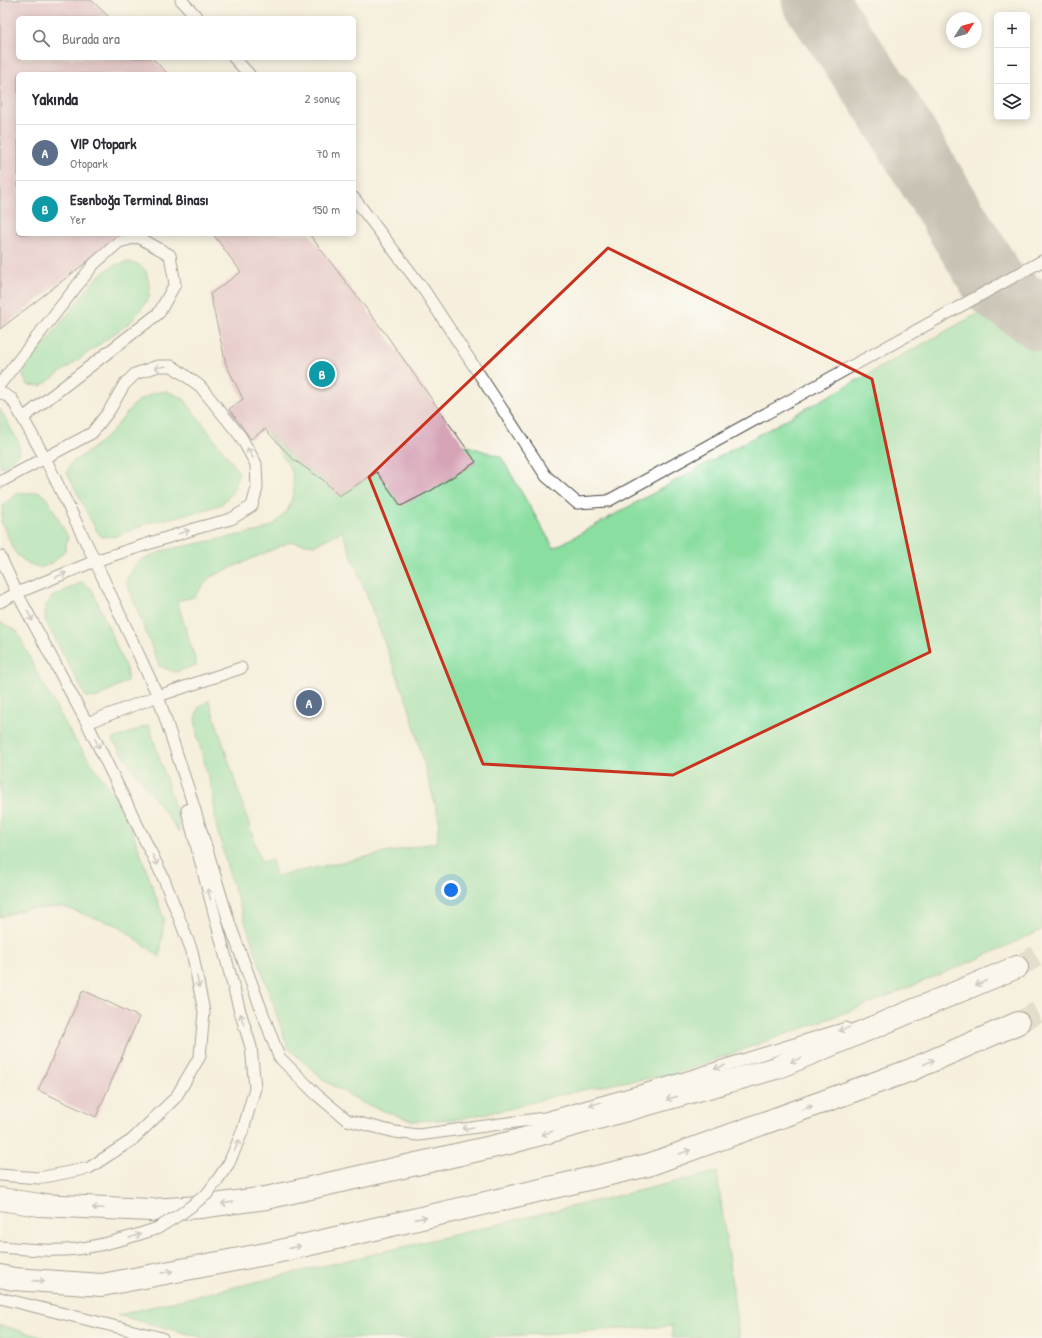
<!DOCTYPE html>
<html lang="tr">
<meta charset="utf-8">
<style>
body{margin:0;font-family:"Patrick Hand",sans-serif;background:#f7f7f7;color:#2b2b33}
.controls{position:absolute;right:12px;top:12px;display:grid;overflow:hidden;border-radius:6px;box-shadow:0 2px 10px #0003}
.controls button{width:36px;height:36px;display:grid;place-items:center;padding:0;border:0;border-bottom:1px solid #e1e1e2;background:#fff;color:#2b2b33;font:20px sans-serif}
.compass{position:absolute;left:946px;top:12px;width:36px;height:36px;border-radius:50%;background:#fff;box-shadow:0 2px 10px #0003;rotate:54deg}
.you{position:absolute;left:451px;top:890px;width:14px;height:14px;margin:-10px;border:3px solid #fff;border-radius:50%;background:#1a73e8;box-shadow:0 0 0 6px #1a73e833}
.badge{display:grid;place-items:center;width:26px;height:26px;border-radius:50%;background:#7c3aed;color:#fff;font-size:13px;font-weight:700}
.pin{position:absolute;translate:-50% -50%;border:2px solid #fff;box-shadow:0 1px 4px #0006}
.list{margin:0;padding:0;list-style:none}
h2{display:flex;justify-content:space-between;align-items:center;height:52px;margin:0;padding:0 16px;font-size:17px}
h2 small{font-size:13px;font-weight:400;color:#7c7c81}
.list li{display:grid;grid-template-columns:26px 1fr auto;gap:12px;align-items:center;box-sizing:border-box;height:56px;padding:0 16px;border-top:1px solid #e1e1e2}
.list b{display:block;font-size:15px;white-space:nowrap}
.list p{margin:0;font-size:13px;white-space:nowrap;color:#7c7c81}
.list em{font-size:13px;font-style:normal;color:#7c7c81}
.icon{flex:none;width:22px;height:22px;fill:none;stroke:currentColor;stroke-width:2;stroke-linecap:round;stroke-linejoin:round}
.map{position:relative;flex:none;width:1042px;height:1338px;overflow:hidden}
.search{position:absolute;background:#fff;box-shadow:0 2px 10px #0003;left:16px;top:16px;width:340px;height:44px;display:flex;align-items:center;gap:10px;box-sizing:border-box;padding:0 14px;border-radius:6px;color:#7c7c81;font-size:15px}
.panel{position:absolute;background:#fff;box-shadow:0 2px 10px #0003;left:16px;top:72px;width:340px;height:164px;border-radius:6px}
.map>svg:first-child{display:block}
.green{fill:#8adea0;stroke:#5a8466}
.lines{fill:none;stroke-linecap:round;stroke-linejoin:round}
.taxiway{stroke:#908d84;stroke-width:65}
.building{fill:#d5a2b6}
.tertiary-tunnel{stroke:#cdc8b9;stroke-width:22;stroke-dasharray:22 11;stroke-linecap:butt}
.service-casing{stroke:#494846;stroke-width:13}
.tertiary-casing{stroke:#494846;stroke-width:24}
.service{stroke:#fff;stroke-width:11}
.tertiary{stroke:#fff;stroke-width:22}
.service-bridge-casing{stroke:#494846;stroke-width:13;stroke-linecap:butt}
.service-bridge{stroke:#fff;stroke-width:11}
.oneway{stroke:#a0a0a0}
.marked{fill:none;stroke:#c8321e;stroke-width:3;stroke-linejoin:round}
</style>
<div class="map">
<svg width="1042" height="1338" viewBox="0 0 1042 1338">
<rect width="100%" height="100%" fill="#fdfcf7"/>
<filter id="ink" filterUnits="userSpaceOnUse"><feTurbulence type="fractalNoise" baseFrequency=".025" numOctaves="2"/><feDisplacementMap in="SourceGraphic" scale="8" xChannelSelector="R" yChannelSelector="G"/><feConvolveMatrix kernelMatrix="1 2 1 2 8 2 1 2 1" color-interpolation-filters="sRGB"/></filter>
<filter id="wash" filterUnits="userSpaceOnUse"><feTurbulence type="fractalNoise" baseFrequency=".012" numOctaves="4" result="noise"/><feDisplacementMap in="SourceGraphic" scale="16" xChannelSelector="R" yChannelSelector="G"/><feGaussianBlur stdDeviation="0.9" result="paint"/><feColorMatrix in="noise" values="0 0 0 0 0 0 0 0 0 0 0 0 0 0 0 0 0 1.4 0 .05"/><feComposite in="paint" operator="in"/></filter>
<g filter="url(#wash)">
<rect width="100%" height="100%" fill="#f5efdd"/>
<path class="green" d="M126,262L138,264L146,271L150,287L149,298L132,321L50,380L41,386L28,385L23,376L28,364L98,276L113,266Z
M1042,278V930L973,961L861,1007L673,1075L622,1082L554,1096L509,1109L458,1119L412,1121L365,1104L325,1081L288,1048L230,877L216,825L213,794L197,735L195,718L199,707L209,700L261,862L272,860L276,876L437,842L439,819L409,707L342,531L315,545L290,542L210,577L194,597L177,601L197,665L175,672L159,666L126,581L137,562L165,550L260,531L275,524L288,509L294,492L292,471L265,429L294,460L323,480L339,496L377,472L432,490L475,463L462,444L501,457L554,548Z
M167,391L184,399L239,472L232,493L222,504L202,511L148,523L117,536L101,537L95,528L67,473L71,463L85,454L109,435L135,403L153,393Z
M0,409L19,443V454L10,463L0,468Z
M40,492L48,500L68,537L65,550L54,562L41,568L27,563L16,554L1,522L3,505L18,493Z
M82,582L92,589L127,671V681L96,698L86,697L45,620V607L52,597Z
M0,622L17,631L37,673L72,735L125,811L164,919L160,957L119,926L63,907L25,909L0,917Z
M149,725L178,817L179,832L112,740Z
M717,1172L739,1338H672V1326L472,1338H204L117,1315Z
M0,1325L45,1338H47H0Z"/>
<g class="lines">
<path class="taxiway" d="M814,0L883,100L996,287L1042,319"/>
</g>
<g id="blocks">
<path class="building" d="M0,0H91L110,18H18V58H152L168,74H18V234H123L0,329Z
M213,234H309L385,333L476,462L432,490L401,506L377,472L339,496L323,480L294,460L265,429L251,439L229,409L243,399L226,364L210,294L241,272Z
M83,990L139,1017L96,1117L38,1090Z"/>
</g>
</g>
<g filter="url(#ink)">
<use href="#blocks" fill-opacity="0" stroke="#494846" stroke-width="1"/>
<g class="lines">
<path class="tertiary-tunnel" d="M1017,967L1042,953
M1018,1023L1042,1010"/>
<g class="service-casing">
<path id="service" d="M181,0L198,18
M234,58L249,74
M354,198L424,290L546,476L577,503L608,501L1042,261
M0,384L94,264L119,242L138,237L170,255L175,284L159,313L23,418
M0,392L12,399L45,458L95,561L158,696L189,791L230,925L279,1057L316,1094L347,1120L395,1132L418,1135L545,1118L668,1083L846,1028
M0,482L92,433L109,411L124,385L135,374L158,366H172L200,386L241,437L256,464L257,488L252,506L231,519L197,528L95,561L17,593L0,602
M0,556L17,593L87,723L164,879L192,951L204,1012L200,1056L176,1097L132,1140L89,1168L39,1178L0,1175
M87,723L158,696L241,668
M187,810L239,1008L251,1047L255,1088L243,1130L229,1163L218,1179
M0,1247C25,1249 52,1252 77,1249C105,1245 132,1237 158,1228
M0,1298L162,1338"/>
</g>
<g class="tertiary-casing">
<path id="tertiary" d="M0,1199L40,1205L151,1210L200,1207L266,1198L509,1143L776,1068L1017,967
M0,1276L14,1279L102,1285L276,1252L648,1165L911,1070L1018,1023"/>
</g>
<use href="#service" class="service"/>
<use href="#tertiary" class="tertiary"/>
<g class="service-bridge-casing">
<path id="service-bridge" d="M158,1228L182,1213L207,1194L218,1179"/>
</g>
<use href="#service-bridge" class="service-bridge"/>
</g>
<defs><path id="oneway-shaft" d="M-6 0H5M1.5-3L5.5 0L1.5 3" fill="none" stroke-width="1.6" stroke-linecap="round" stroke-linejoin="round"/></defs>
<g class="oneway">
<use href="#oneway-shaft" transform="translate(160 367) rotate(172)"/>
<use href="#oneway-shaft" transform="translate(250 453) rotate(-120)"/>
<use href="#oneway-shaft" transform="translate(184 532) rotate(-18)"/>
<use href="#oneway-shaft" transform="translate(61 575) rotate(-23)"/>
<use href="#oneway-shaft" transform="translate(30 616) rotate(62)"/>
<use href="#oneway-shaft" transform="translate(97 743) rotate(64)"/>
<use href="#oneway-shaft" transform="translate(155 860) rotate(64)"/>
<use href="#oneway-shaft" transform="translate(209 894) rotate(-105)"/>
<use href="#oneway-shaft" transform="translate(198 982) rotate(79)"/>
<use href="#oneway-shaft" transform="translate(981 983) rotate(157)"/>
<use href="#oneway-shaft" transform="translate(242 1019) rotate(-107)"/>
<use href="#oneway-shaft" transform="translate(844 1029) rotate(163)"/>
<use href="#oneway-shaft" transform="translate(796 1060) rotate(158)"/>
<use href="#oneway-shaft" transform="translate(929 1062) rotate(-24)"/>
<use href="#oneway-shaft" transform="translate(720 1067) rotate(163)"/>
<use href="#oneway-shaft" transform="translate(672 1098) rotate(164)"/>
<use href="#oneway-shaft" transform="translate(595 1104) rotate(164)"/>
<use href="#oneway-shaft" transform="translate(807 1108) rotate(-20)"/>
<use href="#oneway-shaft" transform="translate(468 1128) rotate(172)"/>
<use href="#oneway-shaft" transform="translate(547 1133) rotate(164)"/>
<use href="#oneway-shaft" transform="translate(237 1145) rotate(-68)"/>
<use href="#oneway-shaft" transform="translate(685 1152) rotate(-20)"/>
<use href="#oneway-shaft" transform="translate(227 1203) rotate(172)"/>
<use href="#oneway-shaft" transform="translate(98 1208) rotate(-178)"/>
<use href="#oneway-shaft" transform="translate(421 1218) rotate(-13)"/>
<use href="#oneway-shaft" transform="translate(135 1236) rotate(-18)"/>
<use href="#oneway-shaft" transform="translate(295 1247) rotate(-13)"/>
<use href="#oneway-shaft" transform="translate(167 1272) rotate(-11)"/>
<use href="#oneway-shaft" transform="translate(39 1281) rotate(4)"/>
</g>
</g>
<path d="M0 0H1042V1338H0ZM608,248L872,379L930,652L673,775L483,764L369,477Z" fill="#f5efdd" fill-opacity=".55" fill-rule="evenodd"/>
<path class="marked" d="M608,248L872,379L930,652L673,775L483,764L369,477Z"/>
</svg>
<div class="controls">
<button>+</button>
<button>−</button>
<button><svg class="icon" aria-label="layers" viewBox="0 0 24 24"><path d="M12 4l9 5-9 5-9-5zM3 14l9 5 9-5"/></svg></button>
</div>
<svg class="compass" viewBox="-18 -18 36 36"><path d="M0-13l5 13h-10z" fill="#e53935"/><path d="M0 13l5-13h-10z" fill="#7c7c81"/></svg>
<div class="you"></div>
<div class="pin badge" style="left:309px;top:703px;background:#5c6f8a">A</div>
<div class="pin badge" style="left:322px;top:374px;background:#0f9aa8">B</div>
<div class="search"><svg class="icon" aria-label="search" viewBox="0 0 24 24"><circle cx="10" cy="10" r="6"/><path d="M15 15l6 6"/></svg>Burada ara</div>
<section class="panel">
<h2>Yakında<small>2 sonuç</small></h2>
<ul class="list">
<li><span class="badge" style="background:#5c6f8a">A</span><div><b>VIP Otopark</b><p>Otopark</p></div><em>70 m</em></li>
<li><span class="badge" style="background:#0f9aa8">B</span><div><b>Esenboğa Terminal Binası</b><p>Yer</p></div><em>150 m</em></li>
</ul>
</section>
</div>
